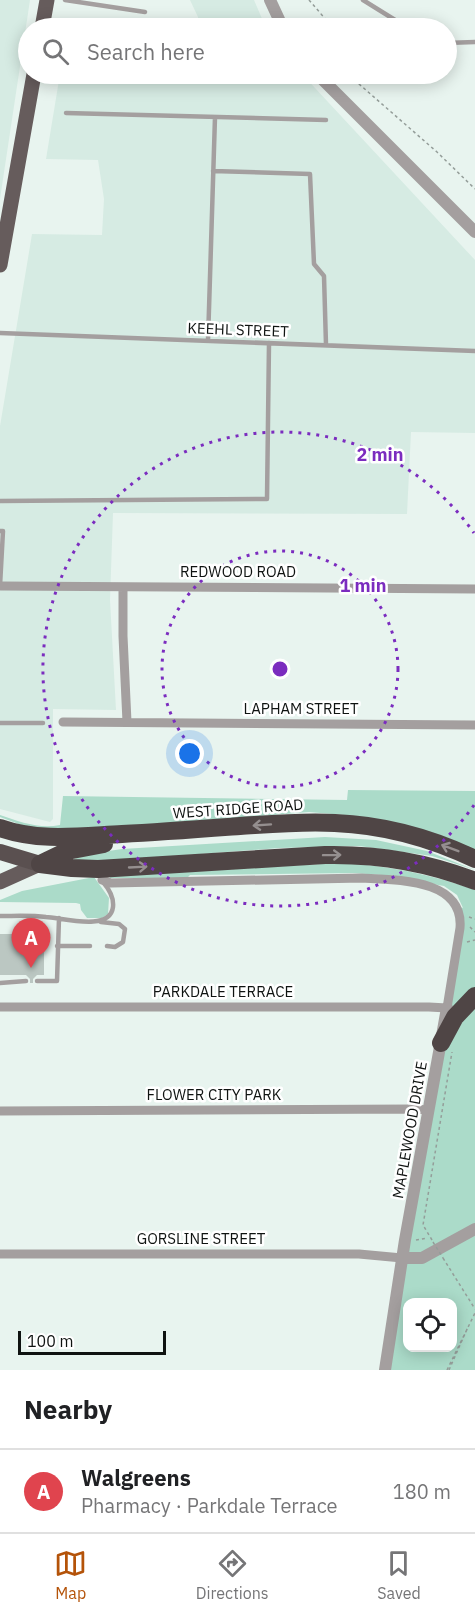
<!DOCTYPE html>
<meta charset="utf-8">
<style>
body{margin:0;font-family:"IBM Plex Sans",sans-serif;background:#f6f6f6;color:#202124}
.controls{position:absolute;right:18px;bottom:18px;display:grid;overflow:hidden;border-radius:12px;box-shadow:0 3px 15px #0003}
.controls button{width:54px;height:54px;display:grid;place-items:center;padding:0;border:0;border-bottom:2px solid #e0e0e0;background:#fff;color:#202124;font:30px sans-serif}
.scale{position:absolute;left:18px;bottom:15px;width:148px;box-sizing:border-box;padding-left:6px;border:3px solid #0f1311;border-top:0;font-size:16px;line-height:21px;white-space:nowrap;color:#0f1311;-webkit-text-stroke:4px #fff;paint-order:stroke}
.you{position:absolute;left:190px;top:754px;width:21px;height:21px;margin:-15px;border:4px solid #fff;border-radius:50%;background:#1a73e8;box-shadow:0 0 0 9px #1a73e833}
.badge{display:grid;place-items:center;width:39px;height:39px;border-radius:50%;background:#b45309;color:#fff;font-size:20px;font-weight:700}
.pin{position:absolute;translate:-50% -50px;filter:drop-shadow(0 2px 3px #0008)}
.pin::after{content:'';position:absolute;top:32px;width:21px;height:18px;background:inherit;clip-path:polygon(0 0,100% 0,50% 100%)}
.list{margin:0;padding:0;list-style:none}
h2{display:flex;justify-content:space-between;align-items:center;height:78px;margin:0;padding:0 24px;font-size:26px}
h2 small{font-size:20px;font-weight:400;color:#757577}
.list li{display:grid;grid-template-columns:39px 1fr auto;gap:18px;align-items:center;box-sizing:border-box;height:84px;padding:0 24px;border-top:2px solid #e0e0e0}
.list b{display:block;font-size:22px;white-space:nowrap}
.list p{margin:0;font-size:20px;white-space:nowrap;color:#757577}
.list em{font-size:20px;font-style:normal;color:#757577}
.icon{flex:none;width:33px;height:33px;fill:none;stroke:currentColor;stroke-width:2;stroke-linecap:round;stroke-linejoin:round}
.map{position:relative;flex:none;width:475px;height:1370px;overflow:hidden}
.search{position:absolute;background:#fff;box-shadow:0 3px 15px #0003;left:18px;right:18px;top:18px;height:66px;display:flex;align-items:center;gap:15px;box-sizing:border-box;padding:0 21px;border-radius:33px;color:#757577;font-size:22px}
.sheet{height:162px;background:#fff}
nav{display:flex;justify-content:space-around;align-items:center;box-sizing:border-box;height:84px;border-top:2px solid #e0e0e0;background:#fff;font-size:16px;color:#757577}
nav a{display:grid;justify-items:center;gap:3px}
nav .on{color:#b45309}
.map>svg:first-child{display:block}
.built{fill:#d6ebe3}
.green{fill:#abdbc9;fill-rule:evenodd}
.building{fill:#bbc7c2}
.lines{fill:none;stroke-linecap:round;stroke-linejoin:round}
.path{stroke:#949d99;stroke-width:1.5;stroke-dasharray:3 3;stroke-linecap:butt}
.service{stroke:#a49f9f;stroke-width:4.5}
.minor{stroke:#a49f9f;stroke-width:9}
.tertiary{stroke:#a49f9f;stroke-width:12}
.primary{stroke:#665c5c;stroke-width:15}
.trunk{stroke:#5a5050;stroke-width:16}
.motorway{stroke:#4f4545;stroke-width:18}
.path-bridge{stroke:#949d99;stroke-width:1.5;stroke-dasharray:3 3;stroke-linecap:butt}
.oneway{stroke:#958f8f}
.ring{fill:none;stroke:#7b2cbf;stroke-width:3;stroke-dasharray:3 6}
.labels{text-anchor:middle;stroke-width:5;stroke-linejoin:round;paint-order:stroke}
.street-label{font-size:15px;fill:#0f1311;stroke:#fff}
.centre{fill:#7b2cbf;stroke:#fff;stroke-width:3}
.ring-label{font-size:18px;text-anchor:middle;font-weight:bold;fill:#7b2cbf;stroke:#fff;stroke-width:5;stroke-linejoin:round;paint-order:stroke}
</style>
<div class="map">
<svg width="475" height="1370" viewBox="0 0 475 1370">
<rect width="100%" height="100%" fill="#e8f4ef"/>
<path class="built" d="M0,0H30L0,199Z
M190,0H254L266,28H199L198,17Z
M60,74H302L475,260V433L411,432L407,514L113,513L110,600L116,710L53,709V819L50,822L0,809V426L32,234L102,235L104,199L98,160L46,159Z"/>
<path class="green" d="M348,790L475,791V850L448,838L417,828L356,816L309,812L59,833L24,826L0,817V815C20,822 39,829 60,825L63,796L347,800Z
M325,837L376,840L427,851L475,870L432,856L359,846L279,848L108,861H66L95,853L122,849Z
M339,863C386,865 430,874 475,890V1370H385L460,928L457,906L463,908L457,895L444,886L382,875L353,873L190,875L187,878H110V876ZM408,1302H452V1348H408Z
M94,877L109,898L108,914L102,918H87L81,910L80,904L76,903L0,902V900L22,891Z"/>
<path class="building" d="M0,934H44V975H37L33,979V983H30V979L26,975H0Z"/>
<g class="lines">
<path class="path" d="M309,0L328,22L331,28
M352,74L359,84L437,152L475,189
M469,917L475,919
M470,927L475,932
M467,942L475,940
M416,1240L427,1238
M432,1240L423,1225L452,1052
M443,1258L475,1309
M447,1370L475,1313
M449,1370L468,1327"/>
<path class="service" d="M65,0L145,12
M363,0L408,28
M446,43L475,42
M66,113L326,120
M213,171L310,174L314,264L324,276L326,345
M0,333L475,351
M208,341L215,117
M0,501L267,499L269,343
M0,531H3L0,586
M0,723H43
M0,916C15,916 31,915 46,917C63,918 110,932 113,907C114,898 109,889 103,882
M101,922L119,924L125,929L123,942L115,947L107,946
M57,946H90
M37,981H57L59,918
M0,983L26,981"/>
<path class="minor" d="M0,586L475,589
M123,587V636L127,722
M63,722L475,725
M0,1007H429L447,1008L460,928C464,879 398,880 362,878L111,883L102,880
M0,1111L413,1109L429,1110
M0,1254H359L402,1258"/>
<path class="tertiary" d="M270,0L283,28
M317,74L475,232
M402,1258H422L475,1229
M385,1370L405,1240L447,1008"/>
<path class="primary" d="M42,28L47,0
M0,265L34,74
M0,882L40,864"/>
<path class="trunk" d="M0,852L40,864"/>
<path class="motorway" d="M0,828C39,842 81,836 122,834C161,832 200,829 240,826C271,824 303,821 335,823C384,825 431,838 475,859
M40,864L72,868L98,869L325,855C377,854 427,862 475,881
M40,864L67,851L104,844
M441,1043L455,1017L475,996"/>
<path class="path-bridge" d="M433,1242L443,1258"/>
</g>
<defs><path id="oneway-shaft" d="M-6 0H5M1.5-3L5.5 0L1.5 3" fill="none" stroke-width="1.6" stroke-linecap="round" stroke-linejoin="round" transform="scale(1.5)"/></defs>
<g class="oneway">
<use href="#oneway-shaft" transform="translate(262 825) rotate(176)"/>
<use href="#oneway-shaft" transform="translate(450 848) rotate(-159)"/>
<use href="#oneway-shaft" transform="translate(332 855) rotate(-1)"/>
<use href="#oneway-shaft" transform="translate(138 867) rotate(-3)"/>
</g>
<g class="ring">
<circle cx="280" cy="669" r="118"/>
<path d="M474 805A237 237 0 1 1 474 533"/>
</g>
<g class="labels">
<g class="street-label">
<text transform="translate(238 330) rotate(2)" y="5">KEEHL STREET</text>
<text x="238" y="577">REDWOOD ROAD</text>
<text x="301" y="714">LAPHAM STREET</text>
<text transform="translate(238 809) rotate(-4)" y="5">WEST RIDGE ROAD</text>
<text x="223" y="997">PARKDALE TERRACE</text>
<text x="214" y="1100">FLOWER CITY PARK</text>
<text transform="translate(410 1130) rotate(-80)" y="5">MAPLEWOOD DRIVE</text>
<text x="201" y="1244">GORSLINE STREET</text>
</g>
</g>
<circle cx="280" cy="669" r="9" class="centre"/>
<g class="ring-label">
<text x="380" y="461">2 min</text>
<text x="363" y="592">1 min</text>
</g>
</svg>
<div class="controls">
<button><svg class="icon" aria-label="locate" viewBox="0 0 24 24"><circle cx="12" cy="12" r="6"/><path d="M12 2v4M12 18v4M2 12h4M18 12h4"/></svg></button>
</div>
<div class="scale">100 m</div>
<div class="you"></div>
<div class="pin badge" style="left:31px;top:968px;background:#e0444e">A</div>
<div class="search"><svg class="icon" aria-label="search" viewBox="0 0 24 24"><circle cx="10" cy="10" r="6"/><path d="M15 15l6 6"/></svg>Search here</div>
</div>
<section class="sheet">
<h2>Nearby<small></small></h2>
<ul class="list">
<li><span class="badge" style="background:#e0444e">A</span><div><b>Walgreens</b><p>Pharmacy · Parkdale Terrace</p></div><em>180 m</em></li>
</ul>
</section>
<nav>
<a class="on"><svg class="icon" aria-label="map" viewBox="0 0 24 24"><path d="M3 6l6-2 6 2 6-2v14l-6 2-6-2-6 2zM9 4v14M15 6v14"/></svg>Map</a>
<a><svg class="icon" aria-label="directions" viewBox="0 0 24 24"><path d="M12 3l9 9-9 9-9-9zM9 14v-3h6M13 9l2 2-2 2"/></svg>Directions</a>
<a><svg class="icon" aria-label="saved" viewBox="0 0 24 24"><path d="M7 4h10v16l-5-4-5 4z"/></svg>Saved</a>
</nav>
